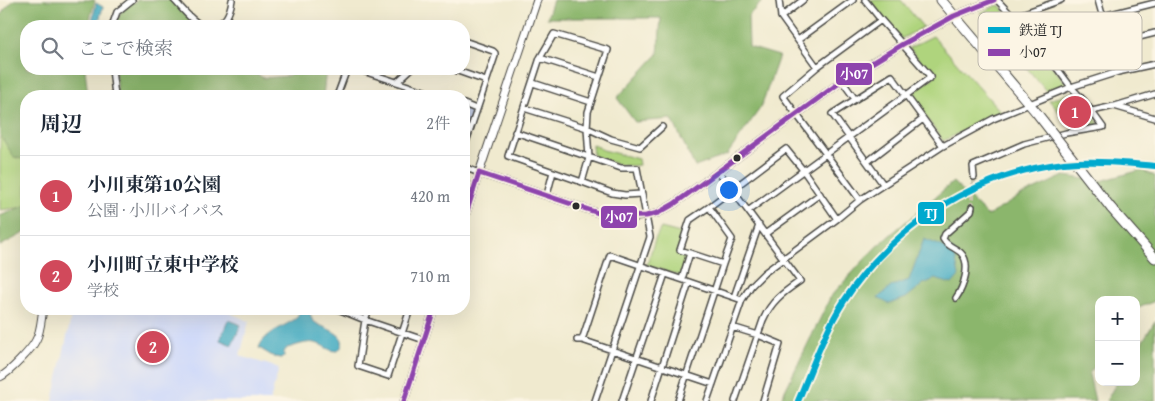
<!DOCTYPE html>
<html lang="ja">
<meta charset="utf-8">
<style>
body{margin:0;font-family:"Gentium Book Plus","Noto Serif JP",serif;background:#f6f6f7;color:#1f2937}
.controls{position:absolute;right:15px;bottom:15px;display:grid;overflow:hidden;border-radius:10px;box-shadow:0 5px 20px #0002}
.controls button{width:45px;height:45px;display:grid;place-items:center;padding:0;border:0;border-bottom:1px solid #e0e1e3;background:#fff;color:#1f2937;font:25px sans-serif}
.you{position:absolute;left:728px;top:189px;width:18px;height:18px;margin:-12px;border:4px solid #fff;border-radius:50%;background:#1a73e8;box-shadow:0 0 0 8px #1a73e833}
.badge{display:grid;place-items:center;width:32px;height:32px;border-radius:50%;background:#d1495b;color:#fff;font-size:16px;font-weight:700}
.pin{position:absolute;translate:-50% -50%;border:2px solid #fff;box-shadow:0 1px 5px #0006}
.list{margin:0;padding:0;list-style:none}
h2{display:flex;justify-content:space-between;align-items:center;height:65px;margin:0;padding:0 20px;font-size:21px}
h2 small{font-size:16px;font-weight:400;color:#747a83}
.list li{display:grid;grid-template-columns:32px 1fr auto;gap:15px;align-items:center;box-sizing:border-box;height:80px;padding:0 20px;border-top:1px solid #e0e1e3}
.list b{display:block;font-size:19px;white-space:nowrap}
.list p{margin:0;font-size:16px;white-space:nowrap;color:#747a83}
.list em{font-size:16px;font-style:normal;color:#747a83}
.icon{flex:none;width:28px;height:28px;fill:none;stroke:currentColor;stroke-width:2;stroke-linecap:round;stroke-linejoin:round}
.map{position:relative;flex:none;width:1155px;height:401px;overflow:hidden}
.search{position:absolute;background:#fff;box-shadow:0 5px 20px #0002;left:20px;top:20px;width:450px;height:55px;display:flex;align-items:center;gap:12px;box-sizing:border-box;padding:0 18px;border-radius:20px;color:#747a83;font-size:19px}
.panel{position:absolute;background:#fff;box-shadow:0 5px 20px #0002;left:20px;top:90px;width:450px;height:225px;border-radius:20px}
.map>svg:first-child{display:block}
.built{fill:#d0daf9}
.industrial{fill:#bac4de}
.green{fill:#afd47d;stroke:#6d8054}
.forest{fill:#8bb66c;stroke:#5b704c}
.water{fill:#43abc2;stroke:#376b76}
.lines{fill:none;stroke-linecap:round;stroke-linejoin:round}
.street-tunnel{stroke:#c9c4ae;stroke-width:5;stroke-dasharray:5 2.5;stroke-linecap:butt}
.street-casing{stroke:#494844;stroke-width:8}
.secondary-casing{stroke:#494844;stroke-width:9}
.highway-casing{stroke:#494844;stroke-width:11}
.street{stroke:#fff;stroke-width:5}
.secondary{stroke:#fff;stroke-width:7}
.highway{stroke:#fff;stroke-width:9}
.highway-bridge-casing{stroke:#494844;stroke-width:11;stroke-linecap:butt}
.highway-bridge{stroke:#fff;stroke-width:9}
.bus-1-casing{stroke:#fcf5e5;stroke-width:9}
.bus-1{stroke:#8e44ad;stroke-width:5}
.rail-1-casing{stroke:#fcf5e5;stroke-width:10}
.rail-1{stroke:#00a9ce;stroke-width:6}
.bus-dot{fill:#2b2b2b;stroke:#fcf5e5;stroke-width:2}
.key{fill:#fcf5e5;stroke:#bdb8ad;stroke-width:1}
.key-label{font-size:14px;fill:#2b2b2b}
.line-badge{stroke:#fcf5e5;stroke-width:2}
.badge-label{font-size:14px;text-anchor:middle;font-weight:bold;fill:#fff}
</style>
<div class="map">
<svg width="1155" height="401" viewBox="0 0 1155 401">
<rect width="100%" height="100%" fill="#fcf5e5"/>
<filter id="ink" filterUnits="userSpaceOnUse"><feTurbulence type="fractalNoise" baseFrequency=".02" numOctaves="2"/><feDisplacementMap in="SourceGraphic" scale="10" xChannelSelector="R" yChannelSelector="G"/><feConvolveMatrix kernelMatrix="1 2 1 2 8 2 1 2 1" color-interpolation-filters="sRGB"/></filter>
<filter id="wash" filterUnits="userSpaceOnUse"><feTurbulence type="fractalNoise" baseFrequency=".0096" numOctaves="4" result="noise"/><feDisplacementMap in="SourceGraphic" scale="20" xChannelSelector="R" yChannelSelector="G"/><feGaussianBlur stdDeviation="1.12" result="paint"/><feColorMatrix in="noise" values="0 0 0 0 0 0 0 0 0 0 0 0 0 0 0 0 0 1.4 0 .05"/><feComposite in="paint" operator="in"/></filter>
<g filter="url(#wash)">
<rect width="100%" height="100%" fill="#f0eacf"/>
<path class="built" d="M73,309H220L249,321L240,356L279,368L270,401H53Z"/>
<path class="industrial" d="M464,107L471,109L473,112L464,140Z"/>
<path class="green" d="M869,0H901L923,27L901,39Z
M997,5L1000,6L1066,83L1065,86L1047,92L981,13Z
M933,36L1001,112L943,141L910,95L934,77L909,48Z
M0,73L26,106V207L0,210Z
M1073,92L1099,123V126L1074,130L1049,100Z
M592,144L603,150L638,159L639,165C622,168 609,161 593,156Z
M661,228L684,234L678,251L688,255L682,275L680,276L647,265L655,239Z"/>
<path class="forest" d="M14,0H95L88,26H26V69H85L88,96H26V160L14,157L0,135V18L4,10Z
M137,0H175L196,26H116L119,16L126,4L136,2Z
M553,0H764L748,16L749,47L779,56L761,107L727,155L695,167L672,119L635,122L617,98L658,54L661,18H547Z
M115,69H246L264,78L288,76L295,69H326L323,96H117Z
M1141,170L1155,176V301L1136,309V300H1099V360L1089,374L1095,401H780L831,296L876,247L953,182L988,216L1020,196L1064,176L1101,181Z
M26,205V232L0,246V216Z
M1155,321V401H1106L1117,382H1136V352Z"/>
<path class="water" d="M96,3L103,7L99,21V26H91Z
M924,239L954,251L959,276L952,284L935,279L923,284L906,298L889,304L878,298L892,286L909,280Z
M305,310C315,312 306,316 316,323C325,329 353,335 338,351C327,351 325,345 315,343C306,341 296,346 287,348L284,352V356L281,358L274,357L259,348C263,334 283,327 295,319L298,316L299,312Z
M228,320L241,325L232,345L220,340Z"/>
</g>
<g filter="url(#ink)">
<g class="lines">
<path class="street-tunnel" d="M972,207L974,177"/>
<g class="street-casing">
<path id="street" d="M174,0C183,9 191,21 203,26
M779,0L781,17L817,67
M1098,0L1118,72
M781,17L803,0
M1013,17L1061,0
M112,26L117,12L132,0
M211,26C226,24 230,13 232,0
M554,34L608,50L588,112L587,128L589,158L582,182L508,156L540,58Z
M798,40L853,0
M1032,40L1103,16L1155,3
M464,41L493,51L495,53V56L464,148
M540,58L599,77
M1053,63L1111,44L1155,33
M112,69L115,96
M357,69L439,96
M452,69L486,81
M842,81L855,99
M397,82L411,69
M533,83L591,102
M337,96L347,69
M464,104L476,109
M1115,106L1155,94
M524,108L587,128L611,139L640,147L662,127
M1092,111L1114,106L1155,118
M515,132L621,168H637L650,237L595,401
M867,162L923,119
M464,167L479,173
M719,172L800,281C783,293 772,300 763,320L735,401
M974,177L973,166L1024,144L1066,133L1103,127L1084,101L1071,87L1053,63L1013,17L997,0
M582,182L612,193L625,195L641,194
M883,184L832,114L892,76L943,146
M547,195L553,172
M860,200L783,96L817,67L881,20
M709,207L690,220L680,250L723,264
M748,211L931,77L881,20L865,0
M765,234L820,194
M682,279L690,253
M734,297L759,225
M956,298C963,288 972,264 961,253C956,248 947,246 943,239L945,234L971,211L972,207
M338,309L365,320L424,340
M369,309L365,320L358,366L388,376L410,309
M732,327L758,335L780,344L763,401
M577,340H582L713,384
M582,340L610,255L742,300
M622,401L665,274
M651,401L689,282
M678,401L723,264L732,239L709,207L786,149L803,170L837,219
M707,401L742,300L751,286L764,273L837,219L860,200L943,146L993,119L1071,87L1118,72L1155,64"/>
</g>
<g class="secondary-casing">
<path id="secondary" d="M479,173L537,0
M464,220L479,173L610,217H637L646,216L658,213L674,204L842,81L903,44L954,16L994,0
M0,377C9,373 32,349 36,340C41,331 41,319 43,309
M404,401L434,309"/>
</g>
<g class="highway-casing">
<path id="highway" d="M941,0L1036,112
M1111,208L1155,258"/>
</g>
<use href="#street" class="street"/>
<use href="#secondary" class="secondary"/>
<use href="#highway" class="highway"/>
<g class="highway-bridge-casing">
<path id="highway-bridge" d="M1036,112L1111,208"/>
</g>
<use href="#highway-bridge" class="highway-bridge"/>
<g class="bus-1-casing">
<path id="bus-1" d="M464,220L479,173L610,217L646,216L658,213L674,204L842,81L903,44L954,16L994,0
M404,401L434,309"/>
</g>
<use href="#bus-1" class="bus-1"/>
<g class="rail-1-casing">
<path id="rail-1" d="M798,401C812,368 824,332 844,301C893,226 974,174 1064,163C1095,160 1125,163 1155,166"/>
</g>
<use href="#rail-1" class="rail-1"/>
</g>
</g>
<g class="bus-dot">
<circle cx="737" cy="158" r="4.5"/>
<circle cx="576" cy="206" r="4.5"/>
</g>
<rect x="978" y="12" width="164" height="58" rx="8" class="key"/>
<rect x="988" y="27" width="22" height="6" fill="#00a9ce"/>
<rect x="988" y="49" width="22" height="7" fill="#8e44ad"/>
<g class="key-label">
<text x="1019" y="35">鉄道 TJ</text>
<text x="1019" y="57">小07</text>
</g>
<g class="line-badge">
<rect x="835" y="62" width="38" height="24" rx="5" fill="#8e44ad"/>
<rect x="917" y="201" width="28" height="24" rx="5" fill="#00a9ce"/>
<rect x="600" y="205" width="38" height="24" rx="5" fill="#8e44ad"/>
</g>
<g class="badge-label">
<text x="854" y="79">小07</text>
<text x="931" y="218">TJ</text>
<text x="619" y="222">小07</text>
</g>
</svg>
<div class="controls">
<button>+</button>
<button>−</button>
</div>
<div class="you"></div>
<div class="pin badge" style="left:1075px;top:112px">1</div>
<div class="pin badge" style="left:153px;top:347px">2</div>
<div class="search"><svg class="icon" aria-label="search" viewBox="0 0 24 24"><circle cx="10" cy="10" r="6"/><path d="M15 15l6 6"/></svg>ここで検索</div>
<section class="panel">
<h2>周辺<small>2件</small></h2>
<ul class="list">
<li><span class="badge">1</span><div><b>小川東第10公園</b><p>公園 · 小川バイパス</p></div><em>420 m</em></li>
<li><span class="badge">2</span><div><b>小川町立東中学校</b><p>学校</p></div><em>710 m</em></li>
</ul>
</section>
</div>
